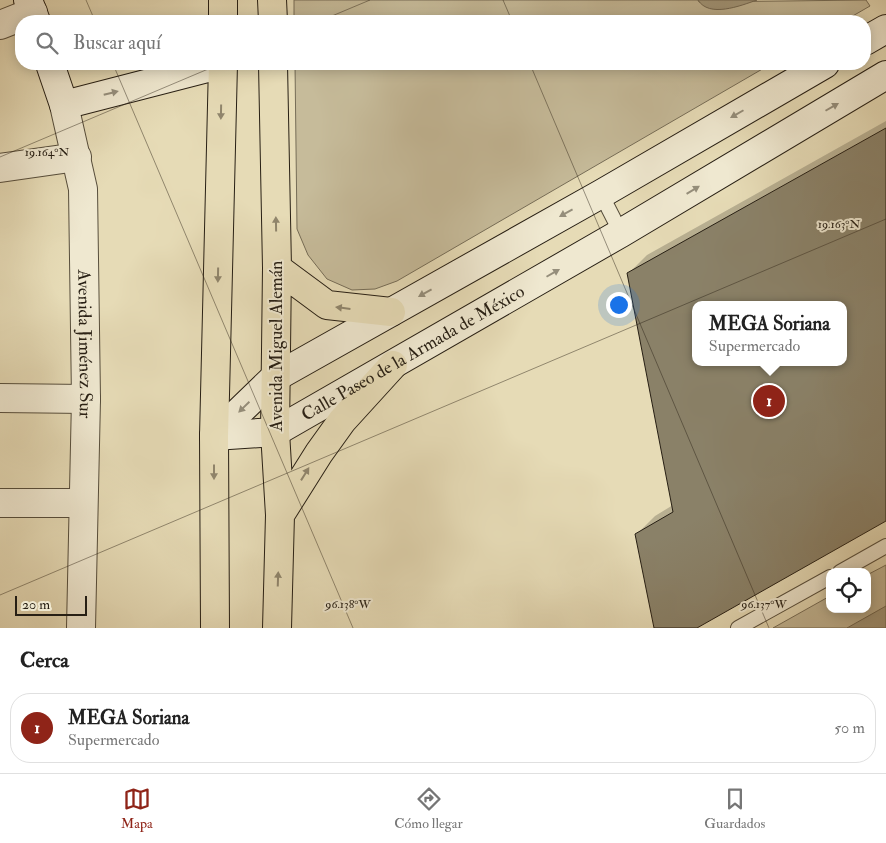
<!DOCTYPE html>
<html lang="es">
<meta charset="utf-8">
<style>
body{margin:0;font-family:"IM FELL Double Pica",serif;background:#f2f2f2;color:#222}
.controls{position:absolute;right:15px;bottom:15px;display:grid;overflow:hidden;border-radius:10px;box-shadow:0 2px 12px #0003}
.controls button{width:45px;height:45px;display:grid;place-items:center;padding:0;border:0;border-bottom:1px solid #e0e0e0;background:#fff;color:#222;font:25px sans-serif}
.scale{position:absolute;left:15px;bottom:12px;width:72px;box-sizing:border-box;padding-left:5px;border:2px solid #271f14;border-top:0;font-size:14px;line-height:18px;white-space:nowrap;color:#271f14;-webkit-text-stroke:4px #efe8d0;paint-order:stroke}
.you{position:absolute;left:618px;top:304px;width:18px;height:18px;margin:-12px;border:4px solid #fff;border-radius:50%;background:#1a73e8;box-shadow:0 0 0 8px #1a73e833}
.badge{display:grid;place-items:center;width:32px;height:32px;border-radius:50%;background:#8f2418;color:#fff;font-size:16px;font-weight:700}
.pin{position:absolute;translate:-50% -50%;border:2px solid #fff;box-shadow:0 1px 5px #0006}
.popup{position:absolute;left:692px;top:301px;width:155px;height:65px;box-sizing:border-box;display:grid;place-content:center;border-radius:10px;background:#fff;filter:drop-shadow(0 1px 4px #0005);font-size:16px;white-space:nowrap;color:#767676}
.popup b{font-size:19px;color:#222}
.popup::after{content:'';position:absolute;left:50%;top:100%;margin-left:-10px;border:10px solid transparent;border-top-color:#fff}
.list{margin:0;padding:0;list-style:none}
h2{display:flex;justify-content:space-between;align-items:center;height:65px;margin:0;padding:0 20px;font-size:21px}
h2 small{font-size:16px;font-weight:400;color:#767676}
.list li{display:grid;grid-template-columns:32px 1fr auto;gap:15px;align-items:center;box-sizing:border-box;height:70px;margin:0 10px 10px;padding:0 10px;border:1px solid #e0e0e0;border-radius:20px}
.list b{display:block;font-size:19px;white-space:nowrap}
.list p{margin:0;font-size:16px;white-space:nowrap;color:#767676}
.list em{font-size:16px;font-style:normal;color:#767676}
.icon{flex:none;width:28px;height:28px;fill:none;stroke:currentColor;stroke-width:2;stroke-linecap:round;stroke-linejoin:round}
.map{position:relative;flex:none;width:886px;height:628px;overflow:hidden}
.search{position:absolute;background:#fff;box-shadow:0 2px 12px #0003;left:15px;right:15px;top:15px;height:55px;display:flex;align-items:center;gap:12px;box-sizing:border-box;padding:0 18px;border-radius:20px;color:#767676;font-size:19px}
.sheet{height:145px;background:#fff}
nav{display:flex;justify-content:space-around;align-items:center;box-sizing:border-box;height:70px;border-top:1px solid #e0e0e0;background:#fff;font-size:14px;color:#767676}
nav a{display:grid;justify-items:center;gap:2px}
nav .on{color:#8f2418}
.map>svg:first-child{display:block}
.green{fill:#c6bb9a;stroke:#766d57}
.water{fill:#a59b7f;stroke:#736954}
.shadow{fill:#0003;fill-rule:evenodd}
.building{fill:#8a8168;stroke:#271f14;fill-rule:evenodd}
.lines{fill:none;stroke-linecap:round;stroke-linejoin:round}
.lane-casing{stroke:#574e3c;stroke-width:16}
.street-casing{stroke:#574e3c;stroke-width:30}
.secondary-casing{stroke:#271f14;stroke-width:30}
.primary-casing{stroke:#271f14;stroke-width:30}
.lane{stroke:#efe8d0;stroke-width:14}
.street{stroke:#efe8d0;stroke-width:28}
.secondary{stroke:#efe8d0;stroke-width:28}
.primary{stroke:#e6dbb6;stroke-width:28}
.oneway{fill:#958e7b}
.oneway2{fill:#90866d}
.ticks{fill:none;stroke:#271f14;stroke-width:1;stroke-opacity:0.45}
.labels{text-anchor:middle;stroke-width:4;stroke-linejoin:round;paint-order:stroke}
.street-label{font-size:18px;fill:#271f14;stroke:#efe8d0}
.ticks-label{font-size:12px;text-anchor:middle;fill:#271f14;stroke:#efe8d0;stroke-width:4;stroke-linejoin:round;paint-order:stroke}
</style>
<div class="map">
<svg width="886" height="628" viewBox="0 0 886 628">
<rect width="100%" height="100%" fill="#e6dbb6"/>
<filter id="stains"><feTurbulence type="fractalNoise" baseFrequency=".004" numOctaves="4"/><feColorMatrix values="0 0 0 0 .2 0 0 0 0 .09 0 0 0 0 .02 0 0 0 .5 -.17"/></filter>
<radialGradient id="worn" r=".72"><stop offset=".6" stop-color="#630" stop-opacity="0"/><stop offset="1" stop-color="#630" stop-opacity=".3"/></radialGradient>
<path class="green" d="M294,0H698L699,2L866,0L870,6L844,21H294Z
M295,64H771L397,281L375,289L352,290L327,279L308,255L297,229Z
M886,565V628H773L830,596V609H867V575Z"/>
<path class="water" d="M698,0H757C740,6 709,18 698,0Z
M886,606V628H847Z"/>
<path class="shadow" d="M886,121V520L695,628H655L637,534L655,516L673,505L628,274L647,255ZM695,305H843V362H695Z"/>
<path class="building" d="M886,128V521L697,628H654L635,534L673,512L627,273ZM695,305H843V362H695Z"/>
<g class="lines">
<g class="lane-casing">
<path id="lane" d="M601,194L621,233
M840,572L886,546
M738,628L830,577"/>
</g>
<g class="street-casing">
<g id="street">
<path d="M0,25L33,12"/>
<path id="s1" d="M64,105L83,189L86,399L81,628"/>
<path d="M0,168L77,157"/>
<path d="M0,398L86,399"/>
<path d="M0,503H82"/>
</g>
</g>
<g class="secondary-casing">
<g id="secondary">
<path d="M28,0L36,21"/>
<path d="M865,41L886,29"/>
<path d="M50,64L64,105L223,64"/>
<path id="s2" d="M214,436L275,432L621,233L886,75"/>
<path d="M214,436L274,378L601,194L825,64"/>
</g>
</g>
<g class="primary-casing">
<path id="primary" d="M272,0L273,21
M223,21V0
M273,64L277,268L275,432L280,515L277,628
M277,268L327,305L391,312
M280,515L319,453L342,421L393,365
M215,628L214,436L223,64"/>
</g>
<use href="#lane" class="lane"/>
<use href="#street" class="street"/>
<use href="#secondary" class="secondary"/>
<use href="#primary" class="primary"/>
</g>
<defs><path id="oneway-solid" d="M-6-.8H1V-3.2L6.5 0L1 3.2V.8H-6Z" transform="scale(1.25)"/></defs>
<g class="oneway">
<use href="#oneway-solid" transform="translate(111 93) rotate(-14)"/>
<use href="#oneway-solid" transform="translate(832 107) rotate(-30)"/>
<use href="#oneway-solid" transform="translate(737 114) rotate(150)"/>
<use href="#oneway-solid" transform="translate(693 190) rotate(-31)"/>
<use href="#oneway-solid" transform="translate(566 213) rotate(151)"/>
<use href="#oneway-solid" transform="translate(553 273) rotate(-30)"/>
<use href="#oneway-solid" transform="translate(425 293) rotate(151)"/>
<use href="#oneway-solid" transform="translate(244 407) rotate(136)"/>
</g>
<g class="oneway2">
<use href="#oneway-solid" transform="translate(221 112) rotate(91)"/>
<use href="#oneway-solid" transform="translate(276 224) rotate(-91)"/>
<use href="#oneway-solid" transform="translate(218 275) rotate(91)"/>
<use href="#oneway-solid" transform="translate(343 308) rotate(-173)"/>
<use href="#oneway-solid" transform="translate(214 472) rotate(90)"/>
<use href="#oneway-solid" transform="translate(305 474) rotate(-58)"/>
<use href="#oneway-solid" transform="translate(278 579) rotate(-88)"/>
</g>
<path class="ticks" d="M86,0L95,21M503,0L512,21M320,21L370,0M113,64L353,628M530,64L769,628M0,157L220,64M0,595L886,219"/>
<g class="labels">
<g class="street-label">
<text dy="6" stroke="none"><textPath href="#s1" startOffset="241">Avenida Jiménez Sur</textPath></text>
<text transform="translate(276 346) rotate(-90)" y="6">Avenida Miguel Alemán</text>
<text dy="6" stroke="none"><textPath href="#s2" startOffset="220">Calle Paseo de la Armada de México</textPath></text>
</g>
</g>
<g class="ticks-label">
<text x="47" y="156">19.164°N</text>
<text x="839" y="228">19.163°N</text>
<text x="348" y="608">96.138°W</text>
<text x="764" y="608">96.137°W</text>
</g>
<rect width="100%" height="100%" filter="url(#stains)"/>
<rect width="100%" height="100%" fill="url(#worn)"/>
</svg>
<div class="controls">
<button><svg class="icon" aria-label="locate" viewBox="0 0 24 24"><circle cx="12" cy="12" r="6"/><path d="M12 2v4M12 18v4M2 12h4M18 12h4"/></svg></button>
</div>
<div class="scale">20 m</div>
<div class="you"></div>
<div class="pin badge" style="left:769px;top:401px">1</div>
<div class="popup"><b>MEGA Soriana</b>Supermercado</div>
<div class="search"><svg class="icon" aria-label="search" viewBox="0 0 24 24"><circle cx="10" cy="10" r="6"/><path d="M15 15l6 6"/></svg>Buscar aquí</div>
</div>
<section class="sheet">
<h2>Cerca<small></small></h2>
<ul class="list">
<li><span class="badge">1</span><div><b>MEGA Soriana</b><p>Supermercado</p></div><em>50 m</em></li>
</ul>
</section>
<nav>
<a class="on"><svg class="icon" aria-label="map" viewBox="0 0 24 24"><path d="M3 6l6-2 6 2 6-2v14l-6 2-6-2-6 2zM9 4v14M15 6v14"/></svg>Mapa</a>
<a><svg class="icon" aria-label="directions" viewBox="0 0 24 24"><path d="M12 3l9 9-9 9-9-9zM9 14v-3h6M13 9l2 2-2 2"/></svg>Cómo llegar</a>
<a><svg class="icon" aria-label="saved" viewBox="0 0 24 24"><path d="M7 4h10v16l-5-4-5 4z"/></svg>Guardados</a>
</nav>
